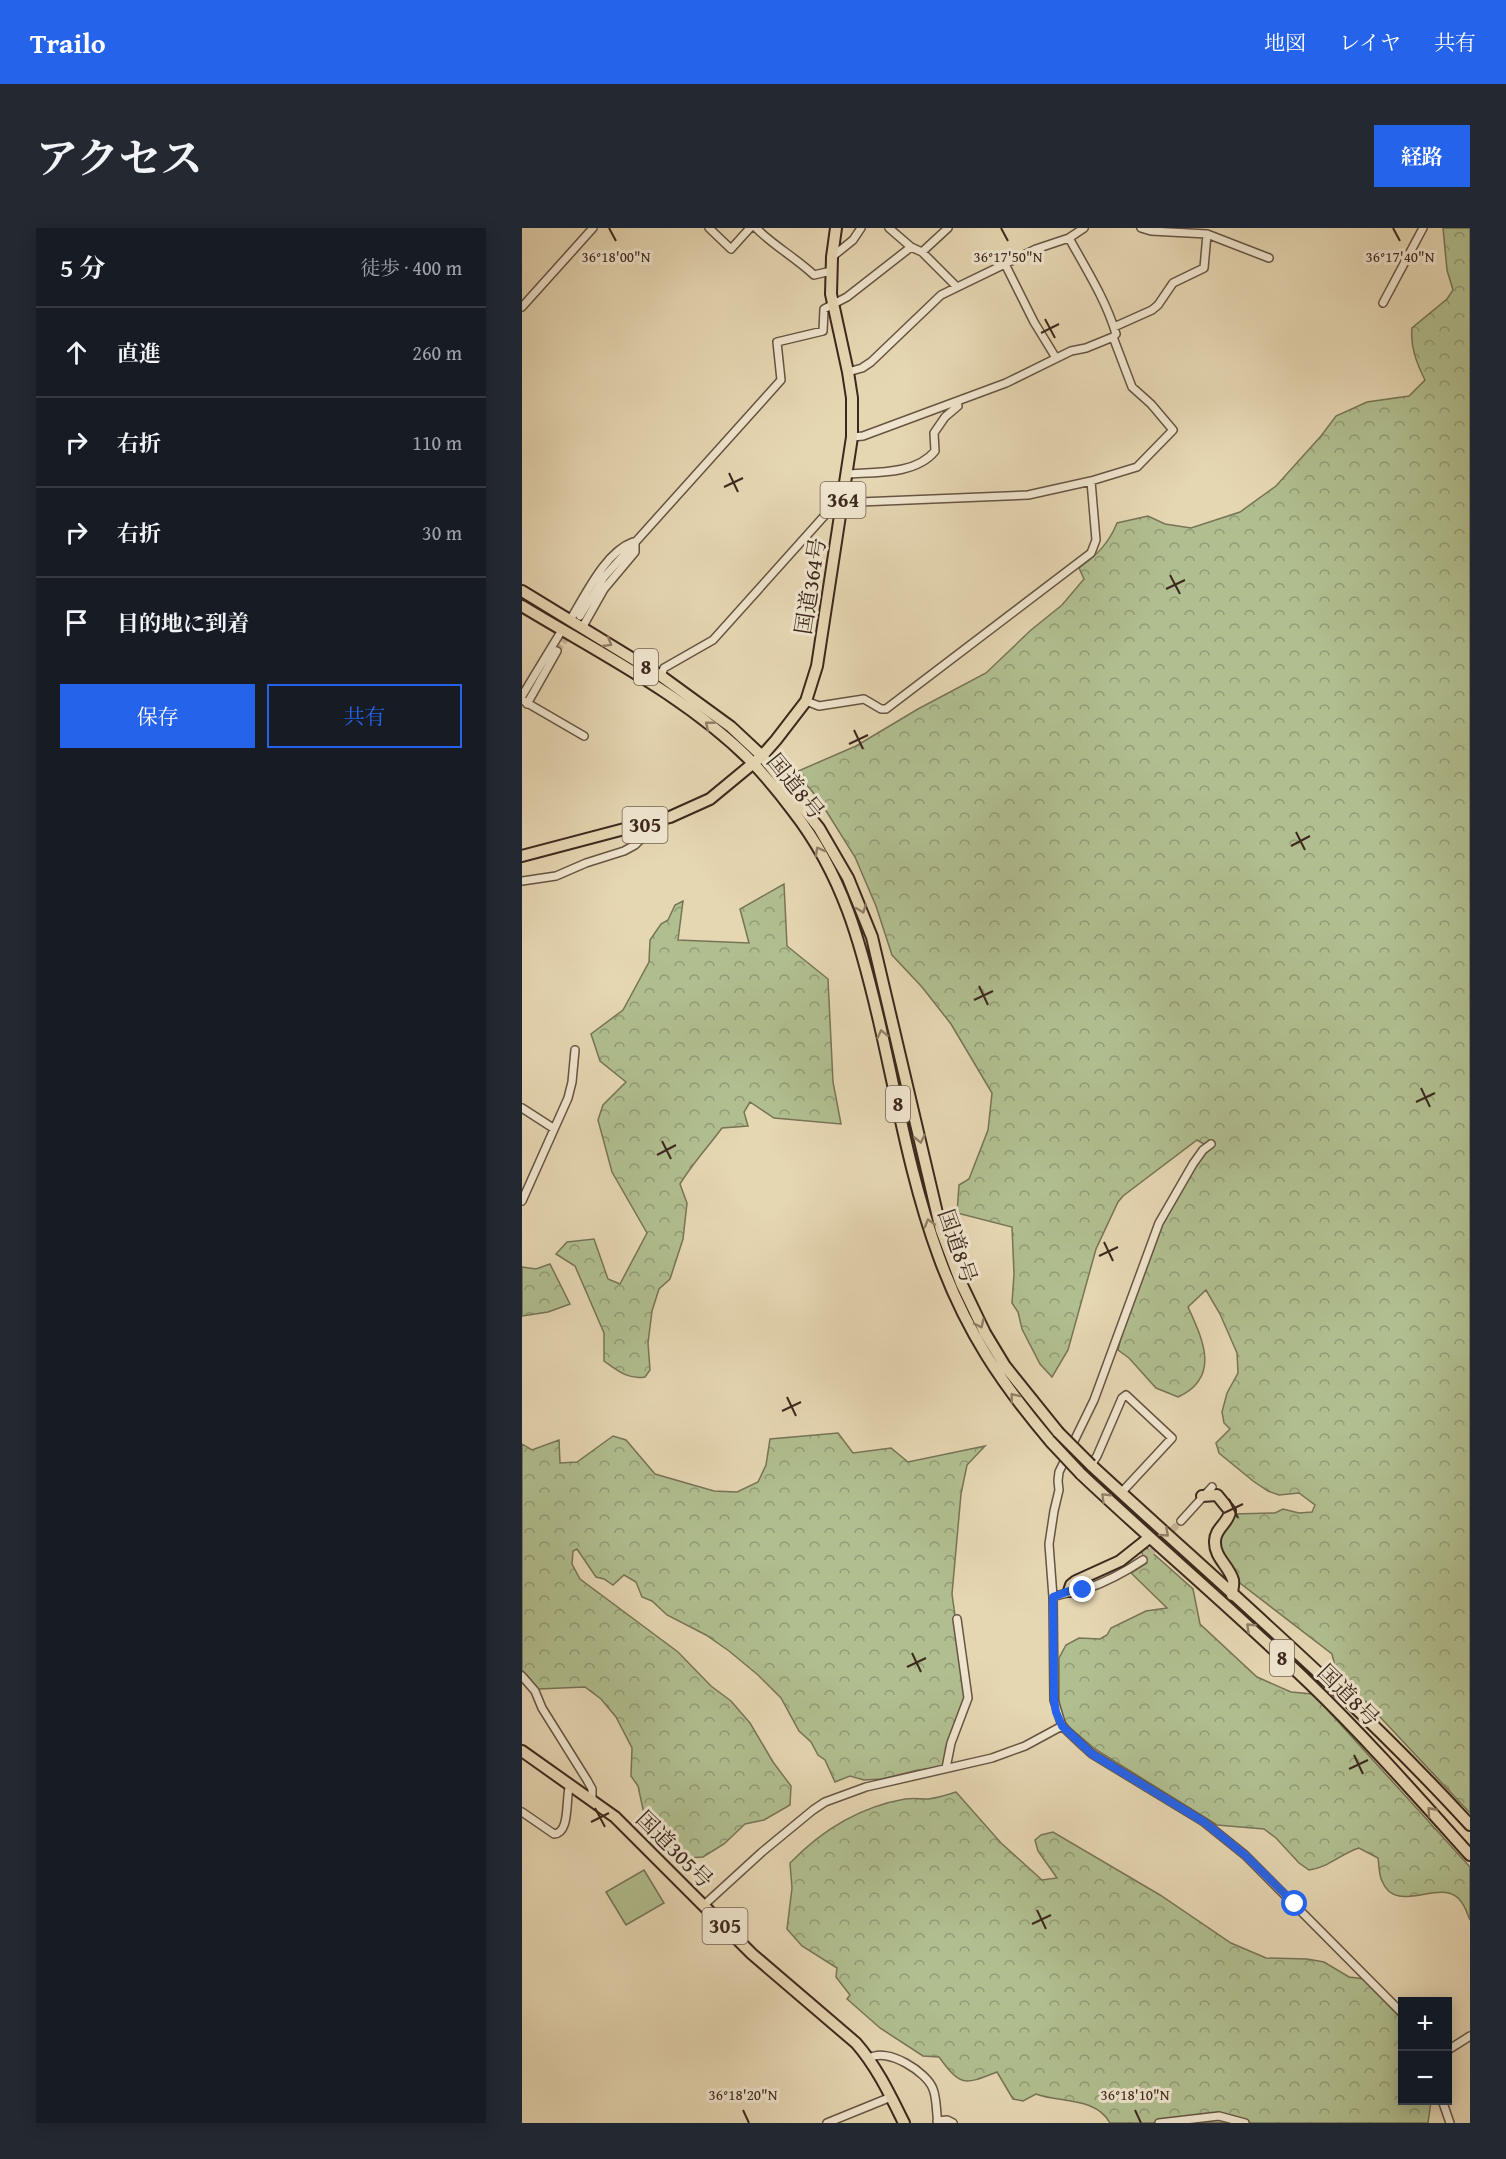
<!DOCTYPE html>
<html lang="ja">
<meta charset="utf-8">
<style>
body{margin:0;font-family:"Gentium Book Plus","Noto Serif JP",serif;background:#242831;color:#f1f3f6}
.controls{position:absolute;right:18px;bottom:18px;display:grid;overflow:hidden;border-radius:0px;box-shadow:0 3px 15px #0003}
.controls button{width:54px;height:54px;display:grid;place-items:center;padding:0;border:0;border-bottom:2px solid #363941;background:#171b24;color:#f1f3f6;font:30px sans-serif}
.stop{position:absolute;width:18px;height:18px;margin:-14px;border:4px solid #2563eb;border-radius:50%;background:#fff}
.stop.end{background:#2563eb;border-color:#fff;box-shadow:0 2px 6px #0008}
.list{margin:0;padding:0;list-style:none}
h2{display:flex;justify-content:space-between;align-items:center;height:78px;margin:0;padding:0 24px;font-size:26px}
h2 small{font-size:20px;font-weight:400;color:#9ea1a6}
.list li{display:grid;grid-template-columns:39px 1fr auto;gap:18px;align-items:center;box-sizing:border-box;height:90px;padding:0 24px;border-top:2px solid #363941}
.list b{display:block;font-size:22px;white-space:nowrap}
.list em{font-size:20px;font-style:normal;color:#9ea1a6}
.actions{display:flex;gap:12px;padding:18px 24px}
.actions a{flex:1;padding:14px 0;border:2px solid #2563eb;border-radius:0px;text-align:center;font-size:21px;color:#2563eb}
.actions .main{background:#2563eb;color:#fff}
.icon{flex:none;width:33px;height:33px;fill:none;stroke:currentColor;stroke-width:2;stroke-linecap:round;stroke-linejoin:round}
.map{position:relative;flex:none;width:948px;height:1895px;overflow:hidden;border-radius:0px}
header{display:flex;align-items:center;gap:36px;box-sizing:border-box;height:84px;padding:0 30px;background:#2563eb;color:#fff}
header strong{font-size:28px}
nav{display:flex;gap:33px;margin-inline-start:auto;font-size:21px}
.intro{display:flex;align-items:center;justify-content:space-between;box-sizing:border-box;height:144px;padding:0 36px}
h1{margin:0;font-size:42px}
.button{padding:15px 27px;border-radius:0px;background:#2563eb;color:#fff;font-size:21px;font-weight:700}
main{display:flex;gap:36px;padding:0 36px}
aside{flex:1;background:#171b24;border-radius:0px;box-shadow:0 3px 15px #0003}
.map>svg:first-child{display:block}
.grass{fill:#b1bf90;stroke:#777456;stroke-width:1.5}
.forest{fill:url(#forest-crowns);stroke:#777456;stroke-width:1.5}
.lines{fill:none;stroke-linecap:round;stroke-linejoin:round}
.minor-tunnel{stroke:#c4b495;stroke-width:7;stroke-dasharray:7 3.5;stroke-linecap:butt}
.minor-casing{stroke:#675442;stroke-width:10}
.trunk-casing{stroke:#3d281d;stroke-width:14}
.minor{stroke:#efe5ce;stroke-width:7}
.trunk{stroke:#e6d7b3;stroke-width:10}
.trunk-bridge-casing{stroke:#3d281d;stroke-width:14;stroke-linecap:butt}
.trunk-bridge{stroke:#e6d7b3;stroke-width:10}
.oneway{stroke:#928068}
.route{stroke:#2563eb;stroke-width:8}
.ticks{fill:none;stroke:#3d281d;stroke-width:2}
.labels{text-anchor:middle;stroke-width:6;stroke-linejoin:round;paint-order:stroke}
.shield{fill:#efe5ce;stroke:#726152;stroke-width:1.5}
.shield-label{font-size:21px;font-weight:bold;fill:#3d281d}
.street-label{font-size:22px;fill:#3d281d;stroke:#efe5ce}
.ticks-label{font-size:15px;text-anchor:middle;fill:#3d281d;stroke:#efe5ce;stroke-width:6;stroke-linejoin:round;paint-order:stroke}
</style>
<header>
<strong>Trailo</strong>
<nav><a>地図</a><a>レイヤ</a><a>共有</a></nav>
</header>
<div class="intro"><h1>アクセス</h1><a class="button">経路</a></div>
<main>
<aside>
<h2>5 分<small>徒歩 · 400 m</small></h2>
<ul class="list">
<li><svg class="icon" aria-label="ahead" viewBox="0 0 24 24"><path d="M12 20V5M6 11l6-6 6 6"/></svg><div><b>直進</b></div><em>260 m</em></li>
<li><svg class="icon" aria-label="right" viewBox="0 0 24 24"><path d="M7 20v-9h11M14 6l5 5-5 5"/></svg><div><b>右折</b></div><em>110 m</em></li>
<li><svg class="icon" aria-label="right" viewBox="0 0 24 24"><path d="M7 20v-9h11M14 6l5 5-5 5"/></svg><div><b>右折</b></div><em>30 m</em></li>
<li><svg class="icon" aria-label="arrive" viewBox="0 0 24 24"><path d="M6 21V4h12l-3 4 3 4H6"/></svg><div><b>目的地に到着</b></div></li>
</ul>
<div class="actions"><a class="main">保存</a><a>共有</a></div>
</aside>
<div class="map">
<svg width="948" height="1895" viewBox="0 0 948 1895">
<defs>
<pattern id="forest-crowns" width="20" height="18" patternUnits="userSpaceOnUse" patternTransform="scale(1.5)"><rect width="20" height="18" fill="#b1bf90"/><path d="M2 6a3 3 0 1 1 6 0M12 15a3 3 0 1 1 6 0" fill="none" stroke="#919b75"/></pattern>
</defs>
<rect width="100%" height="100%" fill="#e6d7b3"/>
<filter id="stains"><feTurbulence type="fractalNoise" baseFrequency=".00333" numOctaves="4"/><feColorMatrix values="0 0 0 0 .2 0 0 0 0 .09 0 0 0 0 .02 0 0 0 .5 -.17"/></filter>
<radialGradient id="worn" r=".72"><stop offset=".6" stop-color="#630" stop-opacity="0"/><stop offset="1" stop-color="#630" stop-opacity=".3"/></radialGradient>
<path class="grass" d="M122,1642L142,1675L104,1697L84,1664Z"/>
<path class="forest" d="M921,0H948V1585L814,1442L810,1426L714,1352L697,1320V1308L712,1286L753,1285L761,1281L777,1285L790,1284L793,1277L777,1265L757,1267L746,1263L731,1253L697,1225L694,1215L708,1201L702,1195L700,1184L705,1165L716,1145L715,1125L698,1086L684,1062L666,1079C681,1112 699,1149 656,1169L634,1160L607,1130L596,1122L605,1081L643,988L683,923L682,916L675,912L601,968L596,974L574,1021L546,1122L530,1149L518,1136L500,1101L496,1084L490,1075L492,1046L490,999L435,985L437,957L447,951L466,902L470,865L429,796L400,759L370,727L354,678L333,629L298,573L274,544L334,518L396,481L464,445L509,402L540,377L562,351L557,340C575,327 587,315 595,295L626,288L643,296L669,300L718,284L754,258L799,208L814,188L845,174L887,168L903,152C895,136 888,119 890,100L925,71L931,62L925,42Z
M262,656L265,718L306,751L311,854L319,896L252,890L228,874L222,884L226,898L200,900C186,919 170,936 158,956L165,975L161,1011L148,1051L137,1061L130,1083L126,1115L128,1142L123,1149C106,1152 95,1142 82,1133V1105L53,1038L34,1026L45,1014L72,1011L86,1051L98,1056L125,1005L90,944L76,892L81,877L104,854L78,833L69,806L101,782L127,734L128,712L139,696L146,692L153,677L161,673L156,712L227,715L218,681Z
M28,1036L48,1076L26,1084L0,1088V1039L14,1041Z
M316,1205L331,1225L369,1220L386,1234L463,1218L445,1237L439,1266L430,1366L444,1467L421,1539L396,1542L360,1551L342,1552L328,1548L313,1554L303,1532L296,1527L289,1514L277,1503L259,1470L236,1447L207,1423L184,1407L145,1387L130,1373L120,1369L114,1354L102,1347L91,1357L82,1351L74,1349L55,1321L51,1323L50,1336L58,1351L156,1424L189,1458L209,1473L228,1495L251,1534L269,1558L268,1577L242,1592L223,1596L202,1616L181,1629L164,1630L143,1618L125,1600L116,1558L109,1548L110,1520L94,1489L79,1471L63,1459L16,1461L0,1442V1216L10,1222L37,1212L38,1235L55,1234L91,1208L104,1212L133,1246L192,1263L215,1264L236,1254L244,1237L248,1211Z
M625,1320L671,1361L678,1396L735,1449L769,1464L791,1466L948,1639V1692C945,1685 943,1677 937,1671C917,1650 874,1688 860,1653C857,1647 857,1637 856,1630L837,1620C818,1626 808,1639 787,1642L777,1635L754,1610L742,1601L695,1597L573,1521L547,1499L539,1488L537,1472V1430L544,1417L557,1410L578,1411L585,1407L589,1400L624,1383L645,1380L609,1345L625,1335L619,1323Z
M434,1564L479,1615L520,1652L535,1650L516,1623L513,1612L519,1607L531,1604L638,1667L709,1715L744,1730L785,1731L802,1734L827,1749L843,1751L880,1791V1872L909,1873L906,1895H588C574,1869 538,1875 514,1866L501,1873L491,1871L475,1844C442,1857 439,1859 417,1829L401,1828L358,1800L325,1771L328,1767L314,1749L315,1740L280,1718L265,1701L270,1660L268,1635C300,1602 337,1579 383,1571C391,1570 399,1571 406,1571C415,1570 425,1567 434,1564Z"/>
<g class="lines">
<path class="minor-tunnel" d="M35,423L55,393
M621,1332L659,1293"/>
<g class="minor-casing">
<path id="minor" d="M187,0L209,21L228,0
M234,0C252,18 274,30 292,47L309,43
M367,0L389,19
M619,0L629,3L685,6L747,30
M400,24L426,0
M310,29L331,12L339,0
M483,36L512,94L534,130
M861,75L901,0
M0,79L71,0
M592,99L630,82L636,77L651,55L682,40L685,6
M326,144L340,140L349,134L419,67L514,21L547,10L562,0
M330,209L341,208L484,155L549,123L564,120L591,109
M325,246C352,244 394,247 413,223L412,205L423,189L436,178L435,174
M338,274L506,267L569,253L615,239L651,202L629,176L610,159L591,109L594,106C584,72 564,41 547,10
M58,388L82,349L259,152L255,114L301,103L302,81L325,69L389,19L400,24L434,58
M48,392C63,368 83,324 111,314
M60,400L82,361L113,324V314
M139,448L142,440L191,412L313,276L320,275
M0,468L40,402
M0,472L62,508
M284,473L297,478L342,471L359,481H364L569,325L574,312L569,253
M5,476L35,423
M0,653L34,648L64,635L102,623L113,617L122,608L120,597
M0,880L31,900
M689,916L681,922L671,936L637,995L572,1172L537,1244L536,1253L537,1262L532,1283L527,1316L531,1369L532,1472L540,1498L558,1515L570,1526L682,1594L723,1627L880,1785
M0,973L46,870L50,854L53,822
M569,1237L575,1228L600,1170L604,1167L650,1210L599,1265
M659,1293L690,1259
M531,1369C542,1365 553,1364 564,1361C584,1354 603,1344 621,1332
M0,1448L13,1463L20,1480L65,1552L70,1561V1571
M424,1540L429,1515L446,1470L435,1391
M0,1584L32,1606C49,1605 43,1569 48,1556
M182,1677L240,1624L291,1582L303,1574L344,1559L470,1530L503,1518L540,1498
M926,1822L948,1808
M348,1830C365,1819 405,1844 411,1861C415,1871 414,1884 416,1895
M920,1872L928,1895
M415,1893L425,1892L431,1895
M305,1895L369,1869
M637,1895L697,1888L723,1895"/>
</g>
<g class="trunk-casing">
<path id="trunk" d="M0,363L139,448L209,499L240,528L297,600L326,650L350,709L419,1002L439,1055L463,1105L483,1138L536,1204
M0,378C79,426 166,469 231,535C245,550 259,567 271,583C321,647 339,716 357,793C375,871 389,953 417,1029C444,1103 479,1155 529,1214
M0,628L148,589L188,571L240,528L254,512L284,473L295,438L330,209V170L326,144L309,66L310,29L314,0
M569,1237C697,1355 831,1469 948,1597
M559,1246C634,1317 713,1383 787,1455C843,1509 895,1568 948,1627
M680,1268L695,1267L708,1283C707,1295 693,1300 693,1313C692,1329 707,1338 711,1352C712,1356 710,1362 710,1367
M547,1363L549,1357L554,1353L598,1333L627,1310
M0,1523L93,1589L230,1726L334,1815C355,1839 368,1867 382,1895"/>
</g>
<use href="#minor" class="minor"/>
<use href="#trunk" class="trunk"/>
<g class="trunk-bridge-casing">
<path id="trunk-bridge" d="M536,1204L569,1237
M529,1214L559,1246"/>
</g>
<use href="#trunk-bridge" class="trunk-bridge"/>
</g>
<defs><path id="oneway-chevron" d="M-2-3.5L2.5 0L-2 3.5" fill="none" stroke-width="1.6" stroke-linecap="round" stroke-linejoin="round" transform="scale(1.5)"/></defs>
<g class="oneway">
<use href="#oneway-chevron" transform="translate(86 415) rotate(31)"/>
<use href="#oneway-chevron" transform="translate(187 497) rotate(-141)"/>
<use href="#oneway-chevron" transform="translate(297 623) rotate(-119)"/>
<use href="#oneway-chevron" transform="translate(340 681) rotate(69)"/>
<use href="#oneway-chevron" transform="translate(360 806) rotate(-103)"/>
<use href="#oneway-chevron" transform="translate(398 911) rotate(77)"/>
<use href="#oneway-chevron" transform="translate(407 995) rotate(-106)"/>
<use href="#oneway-chevron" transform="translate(458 1096) rotate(64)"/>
<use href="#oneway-chevron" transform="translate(492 1169) rotate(-128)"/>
<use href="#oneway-chevron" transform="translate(583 1269) rotate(-136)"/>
<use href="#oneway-chevron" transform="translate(643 1305) rotate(42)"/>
<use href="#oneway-chevron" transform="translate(728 1399) rotate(-137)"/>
<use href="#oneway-chevron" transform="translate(909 1583) rotate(-132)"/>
</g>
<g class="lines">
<path class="route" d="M561,1362L547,1363L531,1369L532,1472L534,1484L540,1498L570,1526L682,1594L723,1627L773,1676"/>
</g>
<path class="ticks" d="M87,0L94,13M479,0L486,13M871,0L878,13M523,91L533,110M519,105L537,96M207,245L216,264M202,259L221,250M648,347L658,366M644,361L663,352M332,502L341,521M327,516L346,507M774,604L783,622M769,618L788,608M457,758L466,777M452,772L471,763M899,860L908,879M894,874L913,865M140,913L149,931M135,927L154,917M582,1014L591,1033M577,1028L596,1019M265,1169L274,1188M260,1183L279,1174M707,1271L716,1290M702,1285L721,1276M390,1425L399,1444M385,1439L404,1430M832,1527L841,1546M827,1541L846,1532M73,1580L83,1599M69,1594L87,1585M515,1682L524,1701M510,1696L529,1687M221,1882L227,1895M613,1882L619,1895"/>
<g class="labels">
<g class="shield">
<rect x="298.5" y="254" width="45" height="36" rx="4.5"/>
<rect x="112" y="421" width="24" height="36" rx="4.5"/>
<rect x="100.5" y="579" width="45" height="36" rx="4.5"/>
<rect x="364" y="858" width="24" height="36" rx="4.5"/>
<rect x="748" y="1412" width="24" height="36" rx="4.5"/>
<rect x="180.5" y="1680" width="45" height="36" rx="4.5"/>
</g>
<g class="shield-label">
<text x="321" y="279">364</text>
<text x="124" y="446">8</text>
<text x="123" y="604">305</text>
<text x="376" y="883">8</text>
<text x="760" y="1437">8</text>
<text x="203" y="1705">305</text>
</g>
<g class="street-label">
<text transform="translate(288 358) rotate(-81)" y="8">国道364号</text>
<text transform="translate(274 558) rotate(51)" y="8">国道8号</text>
<text transform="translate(436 1018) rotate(71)" y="8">国道8号</text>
<text transform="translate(827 1467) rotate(45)" y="8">国道8号</text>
<text transform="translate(153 1621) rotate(45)" y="8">国道305号</text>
</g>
</g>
<g class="ticks-label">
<text x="486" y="34">36°17'50"N</text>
<text x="94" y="34">36°18'00"N</text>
<text x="878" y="34">36°17'40"N</text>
<text x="221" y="1872">36°18'20"N</text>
<text x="613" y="1872">36°18'10"N</text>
</g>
<rect width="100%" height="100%" filter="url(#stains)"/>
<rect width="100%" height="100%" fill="url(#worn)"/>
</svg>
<div class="controls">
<button>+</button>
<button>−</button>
</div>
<div class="stop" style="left:773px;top:1676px"></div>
<div class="stop end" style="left:561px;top:1362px"></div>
</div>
</main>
